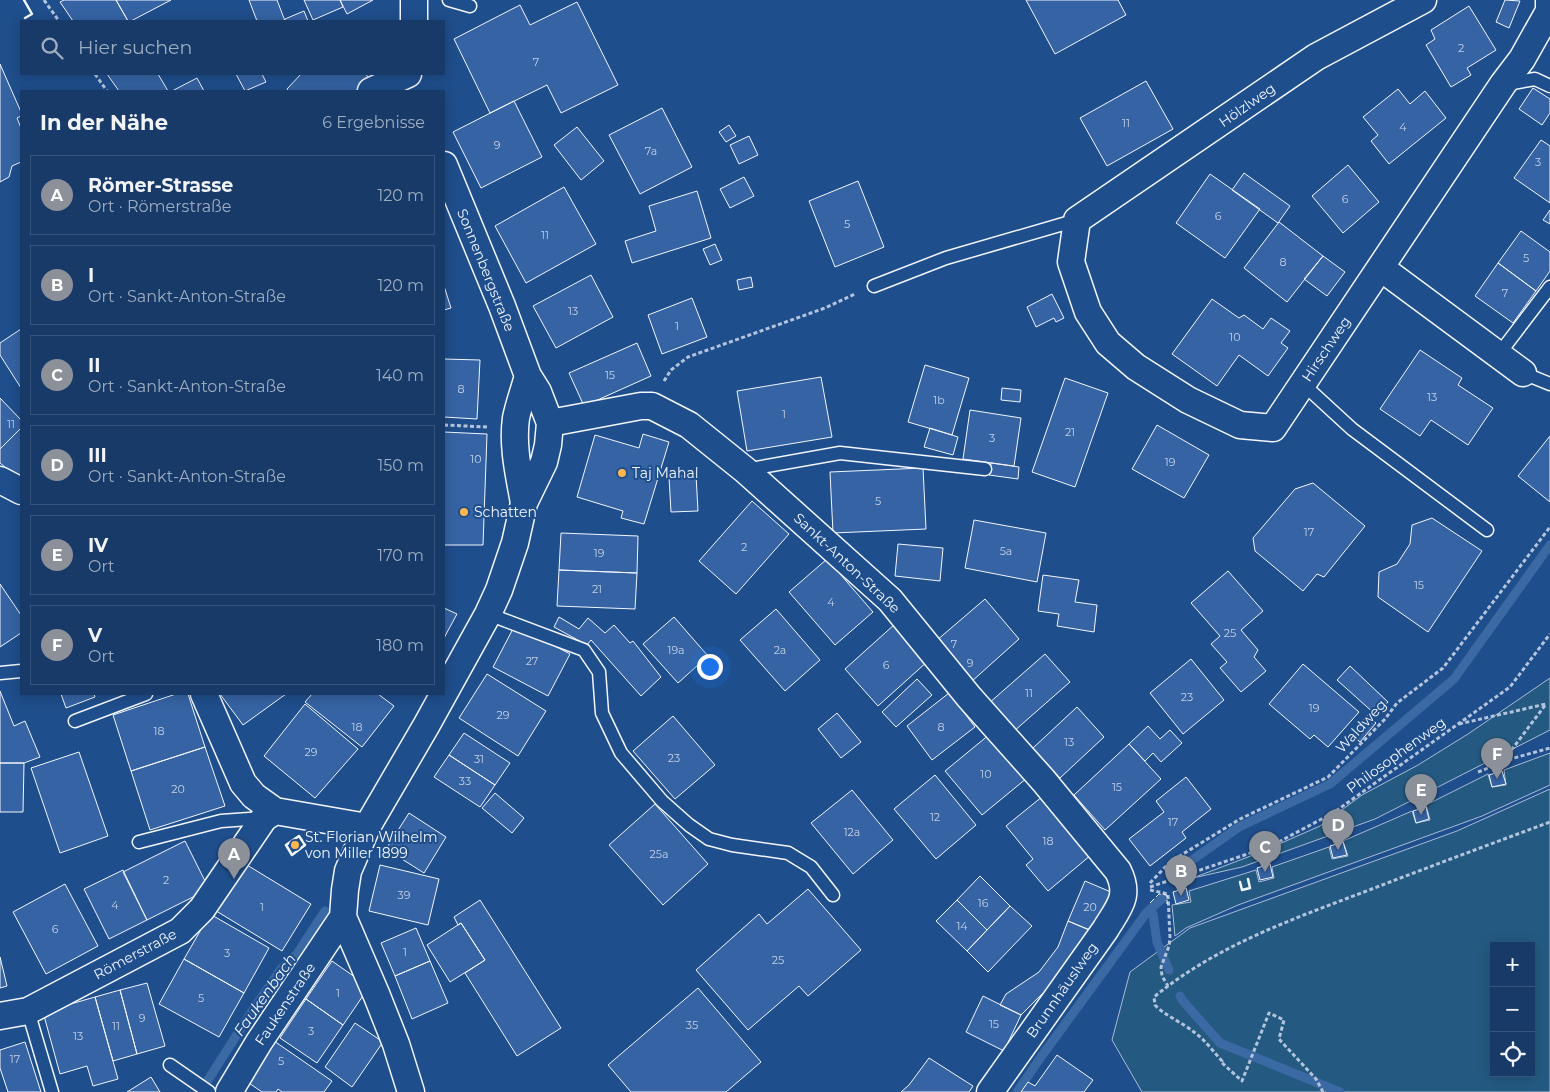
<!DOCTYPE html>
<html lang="de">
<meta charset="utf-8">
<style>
body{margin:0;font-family:Montserrat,sans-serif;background:#244571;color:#f1f3f6}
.controls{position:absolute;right:15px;bottom:15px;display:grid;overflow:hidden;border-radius:0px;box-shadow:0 2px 12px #0003}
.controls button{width:45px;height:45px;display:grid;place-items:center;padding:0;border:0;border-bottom:1px solid #36547d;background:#173a69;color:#f1f3f6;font:25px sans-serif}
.you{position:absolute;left:709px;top:666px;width:18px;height:18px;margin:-12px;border:4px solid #fff;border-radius:50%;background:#1a73e8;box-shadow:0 0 0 8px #1a73e833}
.badge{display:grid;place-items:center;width:32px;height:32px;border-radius:50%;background:#8c9099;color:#fff;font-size:16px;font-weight:700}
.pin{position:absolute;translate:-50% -41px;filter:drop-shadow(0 1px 2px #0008)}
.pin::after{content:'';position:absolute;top:26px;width:18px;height:15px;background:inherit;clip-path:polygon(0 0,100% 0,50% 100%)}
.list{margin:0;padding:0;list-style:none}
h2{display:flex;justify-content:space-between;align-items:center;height:65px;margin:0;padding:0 20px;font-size:21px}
h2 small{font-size:16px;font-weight:400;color:#9eadc0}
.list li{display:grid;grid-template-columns:32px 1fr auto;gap:15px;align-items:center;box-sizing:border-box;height:80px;margin:0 10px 10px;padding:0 10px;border:1px solid #36547d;border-radius:0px}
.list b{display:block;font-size:19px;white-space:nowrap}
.list p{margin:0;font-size:16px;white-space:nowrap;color:#9eadc0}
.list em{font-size:16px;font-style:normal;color:#9eadc0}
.icon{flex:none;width:28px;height:28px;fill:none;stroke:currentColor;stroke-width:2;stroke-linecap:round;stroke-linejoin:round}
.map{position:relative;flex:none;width:1550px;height:1092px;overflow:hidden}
.search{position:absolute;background:#173a69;box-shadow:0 2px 12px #0003;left:20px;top:20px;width:425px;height:55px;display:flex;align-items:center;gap:12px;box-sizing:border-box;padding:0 18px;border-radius:0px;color:#9eadc0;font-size:19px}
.panel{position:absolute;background:#173a69;box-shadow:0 2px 12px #0003;left:20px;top:90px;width:425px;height:605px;border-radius:0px}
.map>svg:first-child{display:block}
.green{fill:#245a82;stroke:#a8bbd7;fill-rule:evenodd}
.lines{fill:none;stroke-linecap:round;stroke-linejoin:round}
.stream{stroke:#3b69a3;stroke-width:9}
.building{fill:#3563a3;stroke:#f2f6ff}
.service-casing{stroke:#f2f6ff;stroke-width:15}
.minor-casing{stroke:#f2f6ff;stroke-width:29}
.path{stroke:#b3c4dc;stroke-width:3;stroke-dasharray:4 2.5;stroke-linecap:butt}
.service{stroke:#1f4e8c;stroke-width:12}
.minor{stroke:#1f4e8c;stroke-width:26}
.fence{stroke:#f2f6ff;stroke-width:1;stroke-dasharray:6 2.5;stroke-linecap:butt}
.wall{stroke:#f2f6ff;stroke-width:2.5}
.poi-dot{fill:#ffb74d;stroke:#1f4e8c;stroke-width:2}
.labels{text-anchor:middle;stroke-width:4;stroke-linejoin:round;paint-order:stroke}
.number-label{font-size:11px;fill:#c3d1e8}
.street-label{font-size:14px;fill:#f2f6ff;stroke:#1f4e8c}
.poi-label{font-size:14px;fill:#f2f6ff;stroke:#1f4e8c;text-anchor:start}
.water-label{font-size:15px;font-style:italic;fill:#f2f6ff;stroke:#1f4e8c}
</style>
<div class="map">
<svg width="1550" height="1092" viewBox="0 0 1550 1092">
<rect width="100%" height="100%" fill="#1f4e8c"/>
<path class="green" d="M1550,678V730L1375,819L1242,867L1193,878L1261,852L1320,826L1362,795L1418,765L1468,734Z
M1550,753V785L1482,816L1238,905L1186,928L1175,936L1172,905L1191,902L1189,891L1256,870L1259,882L1274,878L1272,867L1329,847L1332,859L1348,856L1343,841L1412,811L1416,823L1430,820L1426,805L1488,774L1492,787L1506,785L1504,770Z
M1550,789V1092H1142L1112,1040L1130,972L1190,928L1457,831ZM1494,946H1531V1073H1494Z"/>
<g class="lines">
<path class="stream" d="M1178,870L1239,827L1330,784L1454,679L1550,545
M1147,912L1153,914L1157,942L1169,970
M1180,996L1183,1001L1220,1043L1340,1092
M208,1080L250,1014L281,969L297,954L325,911
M1017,1092L1041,1057L1147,912L1163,898"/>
</g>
<path class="building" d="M64,0H116L128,21H73L60,2Z
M116,0H171L131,21H128Z
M249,0H277L285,21H257Z
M304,0H340L343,7L313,20Z
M340,0H373L347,14Z
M1026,0H1118L1126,15L1055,54Z
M1505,0L1520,1L1509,28L1496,22Z
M577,2L618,85L561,113L547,85L490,113L454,39L520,5L530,25Z
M1469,6L1496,50L1467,68L1471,75L1451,87L1426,45L1435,39L1431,30Z
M304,11L308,21H285V19Z
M0,64L21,112V116L17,118L21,128V162L12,166L9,177L0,182Z
M107,74H158L168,91H119Z
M236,74H262L266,82L245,91Z
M301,74H366L372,85L359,91H288L287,89Z
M197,78L204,91H172Z
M1146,81L1173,129L1107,166L1080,118Z
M1533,88L1550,99V113L1542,125L1519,109Z
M1398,89L1410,104L1425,91L1446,118L1389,164L1371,141L1378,135L1363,117Z
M514,101L542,157L481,188L453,132Z
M662,108L692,167L640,194L609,135Z
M729,125L736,136L726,142L719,132Z
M577,127L604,161L581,180L554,145Z
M749,136L758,155L739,164L730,145Z
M1541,140L1550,146V203L1514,178Z
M1348,165L1379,202L1343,233L1312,196Z
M1244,173L1290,206L1278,223L1232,190Z
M1210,174L1260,209L1225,258L1176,223Z
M744,177L754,196L730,208L720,189Z
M858,181L884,247L835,267L809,201Z
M564,187L596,244L526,283L495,226Z
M697,191L711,238L632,263L625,241L656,231L649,206Z
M1550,210V224L1543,220Z
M1279,222L1323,256L1287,302L1244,268Z
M1521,231L1550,252V271L1536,291L1498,263Z
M715,244L722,260L710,265L703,249Z
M1323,256L1345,272L1327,296L1304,279Z
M1498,263L1536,291L1513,323L1475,296Z
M591,275L613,317L556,348L533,306Z
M751,277L753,287L739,290L737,280Z
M444,286L451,308L444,310Z
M1052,294L1064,318L1056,322L1054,318L1036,327L1027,307Z
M692,298L707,337L662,354L648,315Z
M1212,299L1239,318L1244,315L1263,329L1271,318L1290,331L1281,343L1288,348L1268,376L1239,355L1217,386L1172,354Z
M21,329V388L0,355V343Z
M637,343L651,376L584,406L569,373Z
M1420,350L1462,378L1458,385L1493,408L1468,445L1431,420L1420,436L1380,409Z
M444,359L480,360L477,419L444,417Z
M925,365L969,378L952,435L908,422Z
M821,377L832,437L747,451L737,391Z
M1065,378L1108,393L1075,487L1032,472Z
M1002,388L1021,390L1020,402L1001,400Z
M0,398L21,420V428L0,449Z
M970,410L1021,418L1014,466L963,459Z
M1157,425L1209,455L1184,498L1132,469Z
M21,428V473L17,477L0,463V449Z
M930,428L958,437L953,455L924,447Z
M444,432L487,434L483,545H444Z
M643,434L669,442L644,524L621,518L623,511L577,497L595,435L639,448Z
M1550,436V502L1518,476Z
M991,463L1019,467L1018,479L989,475Z
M923,468L926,529L833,533L830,472Z
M696,475L698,511L671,512L669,477Z
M1313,483L1365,526L1324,577L1317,574L1303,591L1255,551L1253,538L1295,489Z
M752,501L789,534L736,594L699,561Z
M1432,518L1482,551L1428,632L1378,597L1379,572L1397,564L1410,544L1412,525Z
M974,520L1046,533L1037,582L965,568Z
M561,533L638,536L637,573L559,570Z
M898,544L943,548L940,581L895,576Z
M827,559L873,612L835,645L789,592Z
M559,570L637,573L635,609L557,606Z
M1228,571L1263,611L1241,630L1258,650L1254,657L1266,671L1241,692L1220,668L1227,662L1211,644L1220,636L1191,603Z
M1043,575L1079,580L1075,602L1097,605L1094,632L1057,626L1059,614L1038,611Z
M0,584L21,615V633L0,647Z
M985,599L1019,639L971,682L936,641Z
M444,608L457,614L444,638Z
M776,609L820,660L785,691L740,640Z
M559,617L579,629L588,618L605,633L614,625L630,643L633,641L661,677L641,696L591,640L587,645L554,627Z
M674,617L708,656L678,683L643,644Z
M895,624L928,661L878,706L845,669Z
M515,625L570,654L548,696L493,667Z
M1045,654L1070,682L1013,732L988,704Z
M1191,659L1224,700L1183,734L1150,693Z
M1303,664L1359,712L1328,747L1314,735L1310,739L1269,704Z
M1350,666L1388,702L1376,715L1337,680Z
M487,674L546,711L518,756L459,718Z
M917,679L932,695L896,727L882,712Z
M0,691L14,726L25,721L40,757L24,763H0Z
M949,693L975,727L932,760L907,726Z
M61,694H94L95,697L66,708Z
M176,694H188L205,747L131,771L113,715Z
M220,694H286L243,725Z
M312,694H378L394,706L362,747L305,702Z
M305,704L358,749L315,798L264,756Z
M1077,707L1104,737L1060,778L1033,748Z
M837,713L861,742L841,758L818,729Z
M1368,715L1376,723L1360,742L1351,734Z
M673,716L715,765L675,799L633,751Z
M1148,726L1160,739L1170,730L1182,743L1161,762L1153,753L1145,761L1129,744Z
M464,733L510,763L495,785L449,755Z
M990,734L1027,778L982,815L945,771Z
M1129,744L1161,779L1105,830L1074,795Z
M205,747L225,806L150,830L131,771Z
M79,752L108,836L60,853L31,768Z
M449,755L495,785L480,807L434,777Z
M0,763H24L23,812H0Z
M1502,771L1506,784L1492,787L1489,775Z
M935,775L976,825L936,859L894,809Z
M1186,777L1211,809L1182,832L1186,838L1150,866L1129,839L1164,812L1156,801Z
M852,790L893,840L853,874L811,823Z
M495,793L524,818L512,833L482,808Z
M1043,796L1091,855L1048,891L1026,865L1033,859L1006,826Z
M655,804L708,864L663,905L609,845Z
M1426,807L1429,819L1416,823L1413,811Z
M409,813L446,837L424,873L386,849Z
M185,841L209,889L147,920L123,872Z
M1343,842L1347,855L1333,858L1330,846Z
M242,862L311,904L282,951L213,909Z
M1270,864L1273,877L1260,880L1257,868Z
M380,865L439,879L428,925L369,911Z
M123,870L147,920L109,939L84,889Z
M980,876L1010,906L987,930L957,900Z
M1085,881L1111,892L1095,932L1068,921Z
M65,884L98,946L46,974L13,912Z
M1186,888L1189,900L1176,904L1173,892Z
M808,889L861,950L808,996L799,986L748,1030L696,970L759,914L767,924Z
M480,900L561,1028L517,1056L465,973L485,960L461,923L458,925L454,917Z
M957,900L987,930L967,951L936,921Z
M1010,906L1032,926L988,972L967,951Z
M210,914L269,948L244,993L184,959Z
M1068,921L1089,930L1084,941L1053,983L1021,1015L1000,1005L1006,994L1039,972L1058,947Z
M461,923L485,960L450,982L427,945Z
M416,928L430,961L395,976L381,943Z
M0,957L7,986L0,988Z
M184,959L244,993L219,1037L159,1004Z
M332,961L369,987L343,1025L306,999Z
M430,961L448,1003L412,1019L395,976Z
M147,983L165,1046L137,1054L120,990Z
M698,988L761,1062L726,1092H631L608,1065Z
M120,990L137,1054L113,1061L95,997Z
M983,996L1021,1015L1004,1051L966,1032Z
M95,997L118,1079L93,1086L87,1066L60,1074L43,1012Z
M306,999L343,1025L317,1063L280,1038Z
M355,1023L383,1042L352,1087L325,1067Z
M274,1041L332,1081L324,1092H282L278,1089L276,1092H262L246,1081Z
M25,1042L41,1092H8L0,1068V1050Z
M1057,1055L1093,1080L1084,1092H1021L1028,1082L1035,1086Z
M929,1058L973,1086L969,1092H901L909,1085Z
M151,1077L160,1092H127Z"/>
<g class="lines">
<g class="service-casing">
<path id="service" d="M449,0L470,6
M1507,84L1535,79L1550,86
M874,286L946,258L1077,220
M1499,354L1550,287
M1523,373L1550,384
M1303,384L1352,429L1487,530
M745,470L840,453L985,469
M488,614L584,650L599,672L602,713L621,753L662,801L689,825L709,839L732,845L788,853L811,867L833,895
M0,673L21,671
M75,721L146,694
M139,842L221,821L263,818
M28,1011L52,1092
M170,1065L209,1092"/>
</g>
<g class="minor-casing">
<path id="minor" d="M1423,0L1316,57L1077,220L1071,262L1088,312L1108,343L1136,367L1188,400L1240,425L1273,428L1503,84L1522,59L1549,11V0
M414,21V0
M371,91L408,74
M1381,268L1523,373
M550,423L641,406H652L689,425L745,470L890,600L969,697L1043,780L1118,871C1131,897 1118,908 1105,930L990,1092
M0,480L21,491
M524,503C519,475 512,446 516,418C519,404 524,390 528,376
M204,694L243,783L254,796L275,811
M0,1016L28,1011L180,931L202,909L264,818L275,811L367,827
M229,1092L259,1042L343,917
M411,1092L396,1044L377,996L343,917L345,890L348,871L367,827L426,726L488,614L499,590L515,543L524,503L544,462L548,445L550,423L538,392L528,376L502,306L444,165"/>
</g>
<path class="path" d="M44,0L59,21
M95,74L107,91
M664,381L671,370L688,357L825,308L855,294
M444,425L487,427
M1459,724L1546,704L1507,756
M1478,772L1514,758L1550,748
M1150,883L1170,862L1240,819L1328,777L1385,719L1397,703L1443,668L1550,527
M1150,887L1271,846L1333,813L1510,687L1550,634
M1150,890L1168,894L1170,938L1169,946L1161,967L1162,976L1168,986
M1323,1092L1316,1079L1279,1039L1284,1020L1269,1013L1242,1081L1221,1062L1222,1061C1213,1051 1205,1040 1194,1032C1183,1023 1164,1015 1155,1005L1154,997C1216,946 1290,920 1364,892C1426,868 1488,845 1550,822"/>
<use href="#service" class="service"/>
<use href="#minor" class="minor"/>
<path class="fence" d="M1150,903L1159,894L1167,895V904"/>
<path class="wall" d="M24,0L32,14L25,18
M299,836L305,845L292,855L286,845Z
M1240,882L1242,890L1250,888L1248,879"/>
</g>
<g class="poi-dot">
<circle cx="622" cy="473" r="5"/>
<circle cx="464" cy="512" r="5"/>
<circle cx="295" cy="845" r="5"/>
</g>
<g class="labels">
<g class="number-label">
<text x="1461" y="52">2</text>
<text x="536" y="66">7</text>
<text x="1126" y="127">11</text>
<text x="1403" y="131">4</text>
<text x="497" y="149">9</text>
<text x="651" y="155">7a</text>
<text x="1538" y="166">3</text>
<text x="1345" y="203">6</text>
<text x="1218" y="220">6</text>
<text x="847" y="228">5</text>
<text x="545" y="239">11</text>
<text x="1526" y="262">5</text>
<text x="1283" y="266">8</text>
<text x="1505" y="297">7</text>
<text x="573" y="315">13</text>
<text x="677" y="330">1</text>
<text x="1235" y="341">10</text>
<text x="610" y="379">15</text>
<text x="461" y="393">8</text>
<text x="1432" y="401">13</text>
<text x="939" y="404">1b</text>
<text x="784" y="418">1</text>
<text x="11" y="428">11</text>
<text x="1070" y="436">21</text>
<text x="992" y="442">3</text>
<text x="476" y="463">10</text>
<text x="1170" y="466">19</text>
<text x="878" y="505">5</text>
<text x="1309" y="536">17</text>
<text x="744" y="551">2</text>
<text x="1006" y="555">5a</text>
<text x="599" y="557">19</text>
<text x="1419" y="589">15</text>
<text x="597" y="593">21</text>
<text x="831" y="606">4</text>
<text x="1230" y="637">25</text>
<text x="954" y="648">7</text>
<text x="676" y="654">19a</text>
<text x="780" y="654">2a</text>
<text x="532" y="665">27</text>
<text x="970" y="667">9</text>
<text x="886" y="669">6</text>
<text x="1029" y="697">11</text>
<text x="1187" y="701">23</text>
<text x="1314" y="712">19</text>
<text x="503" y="719">29</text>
<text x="357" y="731">18</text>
<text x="941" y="731">8</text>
<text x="159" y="735">18</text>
<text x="1069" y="746">13</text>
<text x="311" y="756">29</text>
<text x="674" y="762">23</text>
<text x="479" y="763">31</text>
<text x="986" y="778">10</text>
<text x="465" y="785">33</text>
<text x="1117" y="791">15</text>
<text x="178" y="793">20</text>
<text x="935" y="821">12</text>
<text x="1173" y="826">17</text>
<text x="852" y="836">12a</text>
<text x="1048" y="845">18</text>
<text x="659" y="858">25a</text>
<text x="166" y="884">2</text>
<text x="404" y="899">39</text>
<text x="983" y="907">16</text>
<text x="115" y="909">4</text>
<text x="262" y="911">1</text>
<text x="1090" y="911">20</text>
<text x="962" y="930">14</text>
<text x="55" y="933">6</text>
<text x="405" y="956">1</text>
<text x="227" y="957">3</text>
<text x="778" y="964">25</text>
<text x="338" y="997">1</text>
<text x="201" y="1002">5</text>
<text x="142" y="1022">9</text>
<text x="994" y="1028">15</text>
<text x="692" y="1029">35</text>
<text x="116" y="1030">11</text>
<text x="311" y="1035">3</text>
<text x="78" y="1040">13</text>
<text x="15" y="1063">17</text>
<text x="281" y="1065">5</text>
</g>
<g class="street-label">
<text transform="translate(1247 105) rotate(-35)" y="5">Hölzlweg</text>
<text transform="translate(486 270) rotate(68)" y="5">Sonnenbergstraße</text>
<text transform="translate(1326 349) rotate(-56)" y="5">Hirschweg</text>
<text transform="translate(847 563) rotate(43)" y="5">Sankt-Anton-Straße</text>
<text transform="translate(1361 726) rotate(-47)" y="5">Waldweg</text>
<text transform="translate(1396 755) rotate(-36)" y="5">Philosophenweg</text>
<text transform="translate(135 954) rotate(-28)" y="5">Römerstraße</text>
<text transform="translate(1062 990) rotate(-55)" y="5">Brunnhäuslweg</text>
<text transform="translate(285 1004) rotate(-56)" y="5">Faukenstraße</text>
</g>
<g class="poi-label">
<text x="632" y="478">Taj Mahal</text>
<text x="474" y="517">Schatten</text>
<text x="305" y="842">St. Florian Wilhelm<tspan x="305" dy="16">von Miller 1899</tspan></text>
</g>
<g class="water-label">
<text transform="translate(265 995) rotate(-55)" y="5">Faukenbach</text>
</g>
</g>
</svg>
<div class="controls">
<button>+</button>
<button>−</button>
<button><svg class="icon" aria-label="locate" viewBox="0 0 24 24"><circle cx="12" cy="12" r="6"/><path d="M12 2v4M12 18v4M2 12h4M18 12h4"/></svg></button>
</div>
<div class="you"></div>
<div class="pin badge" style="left:234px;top:879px">A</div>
<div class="pin badge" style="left:1181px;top:896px">B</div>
<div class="pin badge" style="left:1265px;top:872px">C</div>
<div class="pin badge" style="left:1338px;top:850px">D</div>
<div class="pin badge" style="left:1421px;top:815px">E</div>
<div class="pin badge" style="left:1497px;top:779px">F</div>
<div class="search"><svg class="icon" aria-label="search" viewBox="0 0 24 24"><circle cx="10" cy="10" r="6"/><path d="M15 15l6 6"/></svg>Hier suchen</div>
<section class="panel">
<h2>In der Nähe<small>6 Ergebnisse</small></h2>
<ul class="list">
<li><span class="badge">A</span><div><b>Römer-Strasse</b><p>Ort · Römerstraße</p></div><em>120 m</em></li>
<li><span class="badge">B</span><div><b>I</b><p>Ort · Sankt-Anton-Straße</p></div><em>120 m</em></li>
<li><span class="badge">C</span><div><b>II</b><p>Ort · Sankt-Anton-Straße</p></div><em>140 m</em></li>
<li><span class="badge">D</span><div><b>III</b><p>Ort · Sankt-Anton-Straße</p></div><em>150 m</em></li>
<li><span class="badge">E</span><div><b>IV</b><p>Ort</p></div><em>170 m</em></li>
<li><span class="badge">F</span><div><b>V</b><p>Ort</p></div><em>180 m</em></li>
</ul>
</section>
</div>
